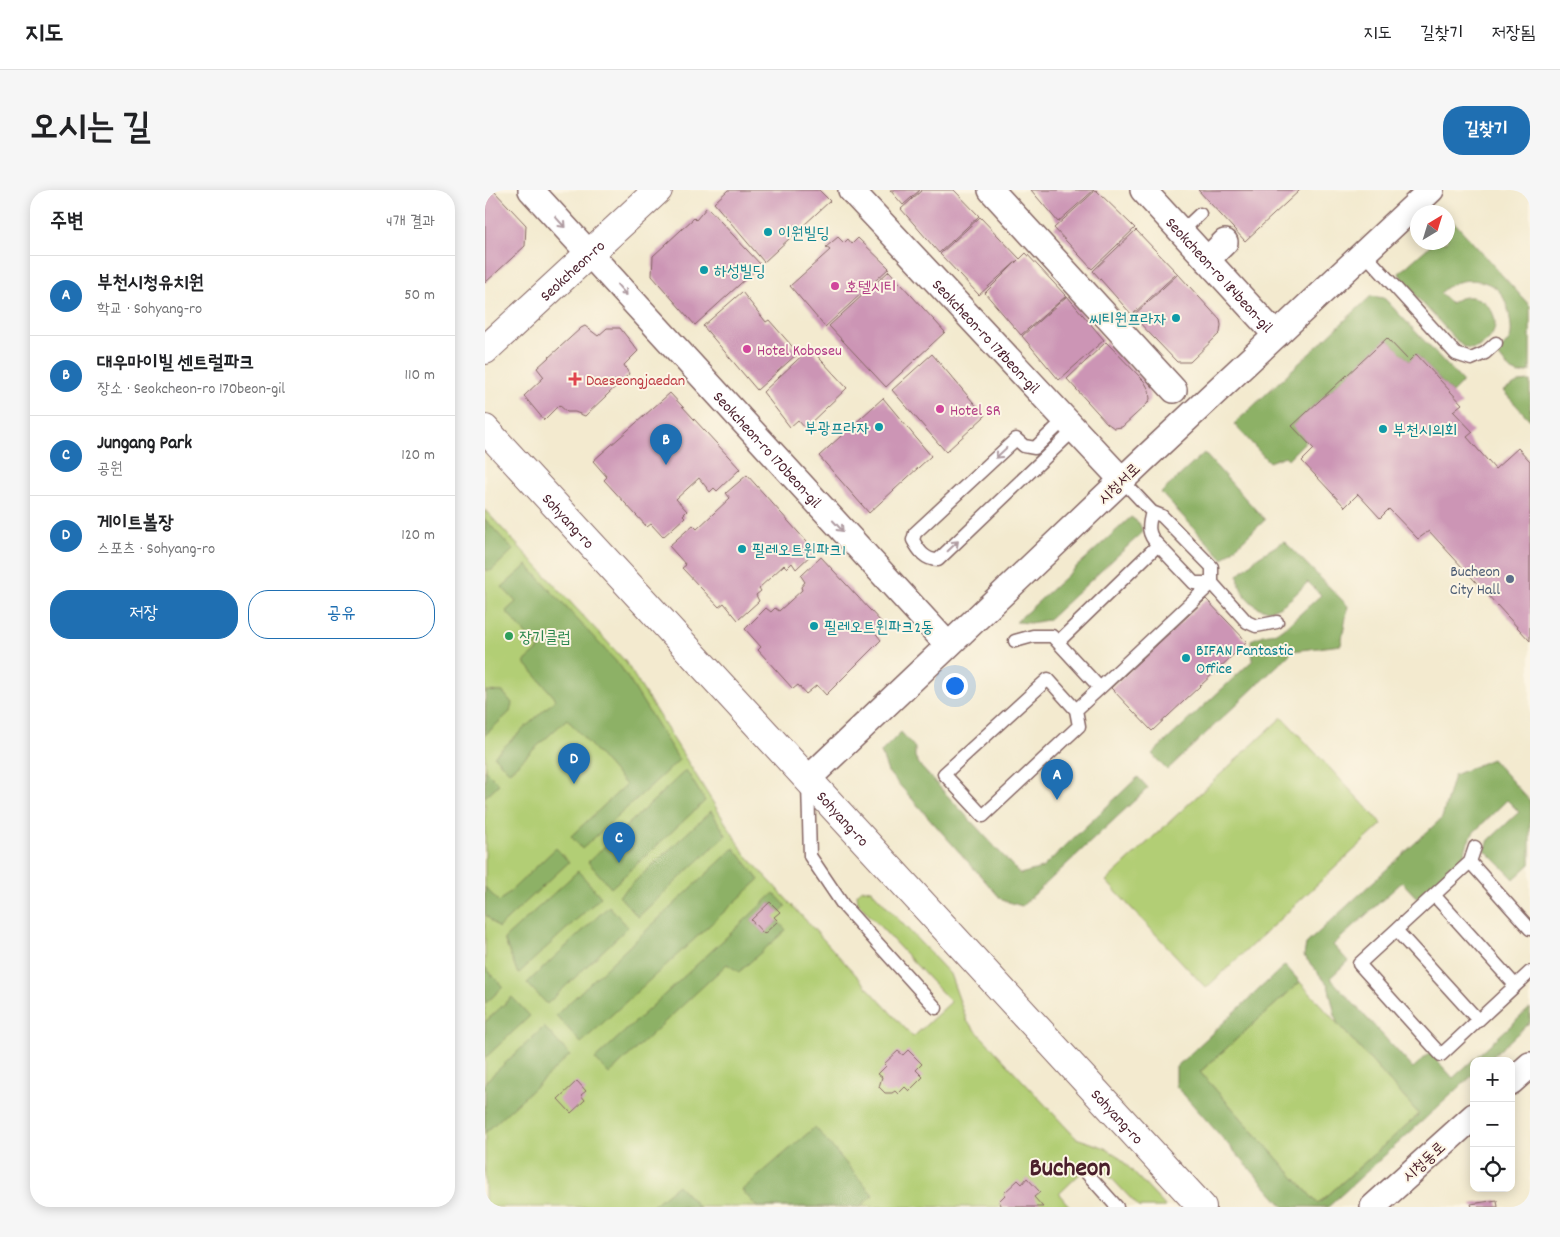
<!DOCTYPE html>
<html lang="ko">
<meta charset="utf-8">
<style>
body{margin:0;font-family:Dekko,"Poor Story",sans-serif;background:#f6f6f6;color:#202124}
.controls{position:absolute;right:15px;bottom:15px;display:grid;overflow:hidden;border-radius:10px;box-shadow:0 2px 12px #0003}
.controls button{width:45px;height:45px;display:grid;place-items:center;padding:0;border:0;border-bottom:1px solid #e0e0e0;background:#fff;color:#202124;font:25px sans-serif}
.compass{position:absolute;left:925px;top:15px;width:45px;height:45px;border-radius:50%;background:#fff;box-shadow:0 2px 12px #0003;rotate:38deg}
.you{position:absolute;left:469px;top:495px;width:18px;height:18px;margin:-12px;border:4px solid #fff;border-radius:50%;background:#1a73e8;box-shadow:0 0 0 8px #1a73e833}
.badge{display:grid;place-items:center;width:32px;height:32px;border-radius:50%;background:#1f6fb2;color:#fff;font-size:16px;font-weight:700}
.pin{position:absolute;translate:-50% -41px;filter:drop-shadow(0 1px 2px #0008)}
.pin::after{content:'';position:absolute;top:26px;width:18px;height:15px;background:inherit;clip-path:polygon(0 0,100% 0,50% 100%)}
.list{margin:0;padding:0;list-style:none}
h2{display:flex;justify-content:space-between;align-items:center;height:65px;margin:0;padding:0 20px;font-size:21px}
h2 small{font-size:16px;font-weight:400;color:#757577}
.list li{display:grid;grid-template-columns:32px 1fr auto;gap:15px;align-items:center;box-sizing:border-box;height:80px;padding:0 20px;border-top:1px solid #e0e0e0}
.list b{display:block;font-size:19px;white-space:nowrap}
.list p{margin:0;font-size:16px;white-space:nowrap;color:#757577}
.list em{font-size:16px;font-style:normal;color:#757577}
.actions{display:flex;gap:10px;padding:15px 20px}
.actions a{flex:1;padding:11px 0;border:1px solid #1f6fb2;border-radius:20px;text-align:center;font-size:18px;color:#1f6fb2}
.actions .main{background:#1f6fb2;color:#fff}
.icon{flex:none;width:28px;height:28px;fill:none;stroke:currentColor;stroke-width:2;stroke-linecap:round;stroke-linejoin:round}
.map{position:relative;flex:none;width:1045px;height:1017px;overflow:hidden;border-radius:20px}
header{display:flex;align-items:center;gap:30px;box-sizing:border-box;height:70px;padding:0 25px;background:#fff;border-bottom:1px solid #e0e0e0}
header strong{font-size:24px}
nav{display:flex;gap:28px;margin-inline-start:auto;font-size:18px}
.intro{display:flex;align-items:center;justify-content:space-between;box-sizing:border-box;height:120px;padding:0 30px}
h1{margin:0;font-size:35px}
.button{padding:12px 22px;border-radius:20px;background:#1f6fb2;color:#fff;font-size:18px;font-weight:700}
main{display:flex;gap:30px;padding:0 30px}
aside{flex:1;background:#fff;border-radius:20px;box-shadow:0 2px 12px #0003}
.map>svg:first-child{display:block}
.green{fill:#b2ce75;stroke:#7e7650}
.forest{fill:#8db166;stroke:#6c6848}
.building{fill:#cc95b5}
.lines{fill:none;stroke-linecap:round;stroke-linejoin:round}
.lane-casing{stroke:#856664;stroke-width:15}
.street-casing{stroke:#856664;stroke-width:28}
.secondary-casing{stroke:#856664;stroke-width:30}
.lane{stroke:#fff;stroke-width:12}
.street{stroke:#fff;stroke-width:25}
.secondary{stroke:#fff;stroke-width:28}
.oneway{stroke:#ae9aa0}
.culture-dot{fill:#0f9aa8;stroke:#fcf5e5;stroke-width:2}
.hotel-dot{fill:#d1479c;stroke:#fcf5e5;stroke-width:2}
.health-dot{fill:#e0444e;stroke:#fcf5e5;stroke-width:2}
.service-dot{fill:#5c6f8a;stroke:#fcf5e5;stroke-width:2}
.leisure-dot{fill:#2e9e5b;stroke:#fcf5e5;stroke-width:2}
.labels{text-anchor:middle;stroke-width:4;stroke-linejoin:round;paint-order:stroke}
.culture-label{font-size:16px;fill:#0d838f;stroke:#fcf5e5;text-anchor:start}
.street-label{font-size:16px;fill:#4a1f2b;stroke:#fcf5e5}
.hotel-label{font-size:16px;fill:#b23c85;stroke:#fcf5e5;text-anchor:start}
.health-label{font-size:16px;fill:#be3a42;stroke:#fcf5e5;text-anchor:start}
.service-label{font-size:16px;fill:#4e5e75;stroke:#fcf5e5;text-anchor:end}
.leisure-label{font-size:16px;fill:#27864d;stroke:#fcf5e5;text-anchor:start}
.town-label{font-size:26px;font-weight:bold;fill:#4a1f2b;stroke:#fcf5e5}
</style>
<header>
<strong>지도</strong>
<nav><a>지도</a><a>길찾기</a><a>저장됨</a></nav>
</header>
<div class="intro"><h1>오시는 길</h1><a class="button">길찾기</a></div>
<main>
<aside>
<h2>주변<small>4개 결과</small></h2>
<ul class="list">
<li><span class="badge">A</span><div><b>부천시청유치원</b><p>학교 · Sohyang-ro</p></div><em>50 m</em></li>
<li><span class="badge">B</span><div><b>대우마이빌 센트럴파크</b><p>장소 · Seokcheon-ro 170beon-gil</p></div><em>110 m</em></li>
<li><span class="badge">C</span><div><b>Jungang Park</b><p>공원</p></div><em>120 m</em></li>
<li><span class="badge">D</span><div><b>게이트볼장</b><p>스포츠 · Sohyang-ro</p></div><em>120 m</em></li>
</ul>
<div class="actions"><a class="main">저장</a><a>공유</a></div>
</aside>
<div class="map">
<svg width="1045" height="1017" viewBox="0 0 1045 1017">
<rect width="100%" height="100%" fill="#fcf5e5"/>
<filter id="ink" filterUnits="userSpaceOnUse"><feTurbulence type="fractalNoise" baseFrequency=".02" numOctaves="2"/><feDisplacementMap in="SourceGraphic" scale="10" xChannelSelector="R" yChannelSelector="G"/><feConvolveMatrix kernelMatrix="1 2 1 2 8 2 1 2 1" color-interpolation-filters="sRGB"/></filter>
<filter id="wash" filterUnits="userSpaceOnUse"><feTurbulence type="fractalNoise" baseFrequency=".0096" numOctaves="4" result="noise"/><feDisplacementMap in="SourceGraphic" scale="20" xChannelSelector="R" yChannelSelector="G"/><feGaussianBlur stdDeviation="1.12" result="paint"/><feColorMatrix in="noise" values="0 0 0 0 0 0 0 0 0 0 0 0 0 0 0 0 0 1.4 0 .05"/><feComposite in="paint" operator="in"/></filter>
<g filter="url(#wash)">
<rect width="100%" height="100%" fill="#f3eacf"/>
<path class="green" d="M0,320L140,471L260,664L428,847L466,812L373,713L372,704L376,699L386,700L465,784L482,831L591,948L618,957L633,966L681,1017H654L609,970L574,1004L585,1017H0Z
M797,527L897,634L721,798L621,691Z
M815,792L934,924L833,1014L715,882Z"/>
<path class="forest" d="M969,32L1045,116V181L1034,184L1025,180L1011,163C1016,159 1022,154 1025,149C1027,143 1026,135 1025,129C1024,120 1020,107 1013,100C998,86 969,87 955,103L966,113C997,90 1030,137 995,156C987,161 980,159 974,153L919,93L914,83L948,53L962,52L963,39Z
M886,106L899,108L978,192L967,203L931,164L924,171L902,148L808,235L821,251L803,269L800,266L784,272L749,234Z
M1045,191V230L1018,201L1034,192Z
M719,263L780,330L738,369L676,303Z
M646,327L654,333L658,342L563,430L545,433L531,432Z
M0,329L28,360L6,381L0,379Z
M799,351L863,416L856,455L808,461L682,580L667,564L768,470L766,450L778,445L791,443L804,434L836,405L823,392C807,407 787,433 766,412C757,403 754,397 753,385L773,367Z
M42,375L136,477L194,570L97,659L86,646L141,595L82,529L24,582L9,566L71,509L39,472L54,459L21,421L31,412L17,397Z
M1,501L18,502L27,513L25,522L0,545Z
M416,542L430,558V567L436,577L535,684L557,678L653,587L663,598L537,716L517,710L403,582L396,562Z
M1007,569L1045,611V674L1029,689L1000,660L1004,650L1034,622L1022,610L988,643L983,652L978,668L934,710L917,692L848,755L863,771L845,788L928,878L945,863L968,888L1045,818V832L1003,871H989V884L843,1017H799L691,896V877L800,775L815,792L715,882L833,1014L934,924L852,833L843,795L819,766L821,754L957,628L969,585Z
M0,580L14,594L0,607Z
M201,580L220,611L126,698L103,672Z
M226,621L241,645L153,727L134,706Z
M71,658L84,672L13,738L0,724V697L14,712Z
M249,658L274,690L96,853L71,825Z
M93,681L116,707L33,784L19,749Z
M289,703L301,716L295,722L285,712L266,730L279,744L293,731L301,740L254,782L242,774L124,884L110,869Z
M124,716L143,737L62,814L42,793Z
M0,777L18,797L0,814Z
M27,807L45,826L0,868V832Z
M59,837L85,865L0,943V892Z
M330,937L388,1005L375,1017H272L257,1000Z
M193,995L214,1017H166Z"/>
<g id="blocks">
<path class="building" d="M0,0H8L41,35L40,56L0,93Z
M243,0H334L345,11L279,72L229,13Z
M405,0H435L418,15Z
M437,0H469L494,26L454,63L416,19Z
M546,0H609L573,32Z
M611,0L650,38L607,79L569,38Z
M713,0H815L760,51Z
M222,17L276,75L210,135L167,86L168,66L209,28L211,30Z
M495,27L535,69L541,63L581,106L536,145L500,103L533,70L494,105L455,64Z
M651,40L692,83L647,125L608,81Z
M353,47L359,53L363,49L367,54L373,48L404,78L340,137L305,96L345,60L341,57Z
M404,81L460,142L401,197L344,136Z
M693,84L735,130L736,135L735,143L705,172H692L648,126Z
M257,102L281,132L284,130L313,163L272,200L218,136Z
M582,106L619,150L574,190L537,146Z
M100,136L113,146L122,138H135L153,161L139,175L144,184L100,226L90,222H82L74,215L59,230L39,206L59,187L52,178L96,138Z
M902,148L924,171L931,164L977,214L968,221L988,242L982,247L1010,279L1033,258L1045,271V451L944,341L933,349L904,319L895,328L873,304L860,317L817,271L829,259L807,236Z
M621,152L659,191L664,200L665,209L662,214L637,237L629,238L622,233L582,189Z
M325,158L362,198L320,238L313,230L305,237L278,202Z
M447,164L500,226L461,262L407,200Z
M185,203L255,279L232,301L229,298L225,302L214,288L191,309L202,321L198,325L200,327L178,347L166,334L162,337L119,290L122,287L108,271Z
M398,208L446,266L384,323L334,266Z
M262,285L330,361L311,379L307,373L302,378L299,375L274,398L276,401L271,405L274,411L253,430L239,413L234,417L197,378L201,375L184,356L208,335L212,339L245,308L241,303Z
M336,367L397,433L389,441L396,450L341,505L332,495L321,504L313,495L308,499L273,460L276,457L260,439L281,418L286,422L290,418L294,421L317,400L316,397L320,392L316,386Z
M721,409L762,452L667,541L626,498Z
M285,712L295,722L289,727L293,731L279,744L266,730Z
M423,860L437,874L431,880L438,887L424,901L420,897L413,904L410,901L407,903H400L394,897L397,887L393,884L401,876L399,874L413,861L418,865Z
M92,891L101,901L96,905L100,910L86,923L73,909Z
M542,988L555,1002L549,1007L558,1017H517L514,1011L520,1005L519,1003L533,990L537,994Z
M1012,1010L1013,1017H987L986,1014Z"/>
</g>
</g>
<g filter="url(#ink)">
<use href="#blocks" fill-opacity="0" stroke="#856664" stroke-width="1"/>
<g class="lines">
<g class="lane-casing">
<path id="lane" d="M696,42L715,24
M879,63L971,164L986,169L1000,163L1011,153
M580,229L550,258L539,256L531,249L430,343L428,350C434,361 440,370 453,370L589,240
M637,290L667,322L677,326L727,377V393L762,432L771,436L792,432
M673,355L709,393H727
M530,451L548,446H567L615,498L727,393
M573,452L673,355C662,344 663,336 667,322
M591,520L563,489L459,584L498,626L594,536L591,520L615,498
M323,594L325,666L358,715L451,818
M985,672L990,657
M949,705L1030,795
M1045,739L985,672L874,774L956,865L1045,782
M911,740L993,830
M599,980L632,1017"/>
</g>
<g class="street-casing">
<g id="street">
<path id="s1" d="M46,0L463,455"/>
<path id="s2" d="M366,0L637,290"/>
<path d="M506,0L689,200"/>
<path id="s3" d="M658,0L791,145"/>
<path d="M722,70L740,52"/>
<path d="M323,589L656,272L946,0"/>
<path d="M1026,892L1045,875"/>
<path d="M888,1017L989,926"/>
</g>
</g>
<g class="secondary-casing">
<g id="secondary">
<path id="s4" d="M0,160L173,0"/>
<path id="s5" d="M0,239L717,1017"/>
</g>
</g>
<use href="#lane" class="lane"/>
<use href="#street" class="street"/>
<use href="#secondary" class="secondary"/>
</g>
<defs><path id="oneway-shaft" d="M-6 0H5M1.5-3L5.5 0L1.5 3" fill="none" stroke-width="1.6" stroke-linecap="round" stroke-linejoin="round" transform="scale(1.25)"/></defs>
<g class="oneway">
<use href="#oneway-shaft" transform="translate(75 32) rotate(48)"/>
<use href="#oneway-shaft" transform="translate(137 100) rotate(48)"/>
<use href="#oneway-shaft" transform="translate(516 263) rotate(137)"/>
<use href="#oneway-shaft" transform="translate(353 336) rotate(47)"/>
<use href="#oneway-shaft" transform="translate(468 356) rotate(-44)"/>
</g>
</g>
<g class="culture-dot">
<circle cx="283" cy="42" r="5"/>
<circle cx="219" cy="80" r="5"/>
<circle cx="691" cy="128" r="5"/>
<circle cx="394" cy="237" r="5"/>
<circle cx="898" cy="239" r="5"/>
<circle cx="257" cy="359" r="5"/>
<circle cx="329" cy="436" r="5"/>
<circle cx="701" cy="468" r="5"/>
</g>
<g class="hotel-dot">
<circle cx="350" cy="96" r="5"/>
<circle cx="262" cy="159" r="5"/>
<circle cx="455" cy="219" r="5"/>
</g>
<path class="health-dot" d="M87.5 181.5h5v5h5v5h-5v5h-5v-5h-5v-5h5z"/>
<circle class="service-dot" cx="1025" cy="389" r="5"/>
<circle class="leisure-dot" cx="24" cy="446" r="5"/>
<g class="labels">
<g class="culture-label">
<text x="293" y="48">이원빌딩</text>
<text x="229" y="86">하성빌딩</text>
<text x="681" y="134" text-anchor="end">씨티원프라자</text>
<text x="384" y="243" text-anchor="end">부광프라자</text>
<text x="908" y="245">부천시의회</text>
<text x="267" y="365">필레오트윈파크1</text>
<text x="339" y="442">필레오트윈파크2동</text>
<text x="711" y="465">BIFAN Fantastic<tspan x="711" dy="18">Office</tspan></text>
</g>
<g class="street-label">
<text dy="6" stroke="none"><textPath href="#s4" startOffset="118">Seokcheon-ro</textPath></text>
<text dy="6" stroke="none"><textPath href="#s3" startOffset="114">Seokcheon-ro 184beon-gil</textPath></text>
<text dy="6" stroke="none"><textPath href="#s2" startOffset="199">Seokcheon-ro 178beon-gil</textPath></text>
<text dy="6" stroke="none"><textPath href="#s1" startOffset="351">Seokcheon-ro 170beon-gil</textPath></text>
<text transform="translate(633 293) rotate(-44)" y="6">시청서로</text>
<text dy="6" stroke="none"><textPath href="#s5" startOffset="124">Sohyang-ro</textPath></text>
<text dy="6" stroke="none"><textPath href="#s5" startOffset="529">Sohyang-ro</textPath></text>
<text dy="6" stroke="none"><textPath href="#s5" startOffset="934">Sohyang-ro</textPath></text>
<text transform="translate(938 971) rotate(-42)" y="6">시청동로</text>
</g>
<g class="hotel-label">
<text x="360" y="102">호텔시티</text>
<text x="272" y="165">Hotel Koboseu</text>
<text x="465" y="225">Hotel SR</text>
</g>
<g class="health-label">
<text x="101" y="195">Daeseongjaedan</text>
</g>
<g class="service-label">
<text x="1015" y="386">Bucheon<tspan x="1015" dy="18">City Hall</tspan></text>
</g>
<g class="leisure-label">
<text x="34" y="452">장기클럽</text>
</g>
<g class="town-label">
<text x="585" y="985">Bucheon</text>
</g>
</g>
</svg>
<div class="controls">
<button>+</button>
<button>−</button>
<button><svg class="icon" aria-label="locate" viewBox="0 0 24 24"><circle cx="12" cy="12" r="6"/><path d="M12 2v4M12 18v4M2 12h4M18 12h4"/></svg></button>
</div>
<svg class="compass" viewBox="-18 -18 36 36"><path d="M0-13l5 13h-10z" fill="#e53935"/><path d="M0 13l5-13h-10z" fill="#757577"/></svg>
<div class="you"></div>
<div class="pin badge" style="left:572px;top:610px">A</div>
<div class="pin badge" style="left:181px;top:275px">B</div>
<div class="pin badge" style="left:134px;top:673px">C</div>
<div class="pin badge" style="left:89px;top:594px">D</div>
</div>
</main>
